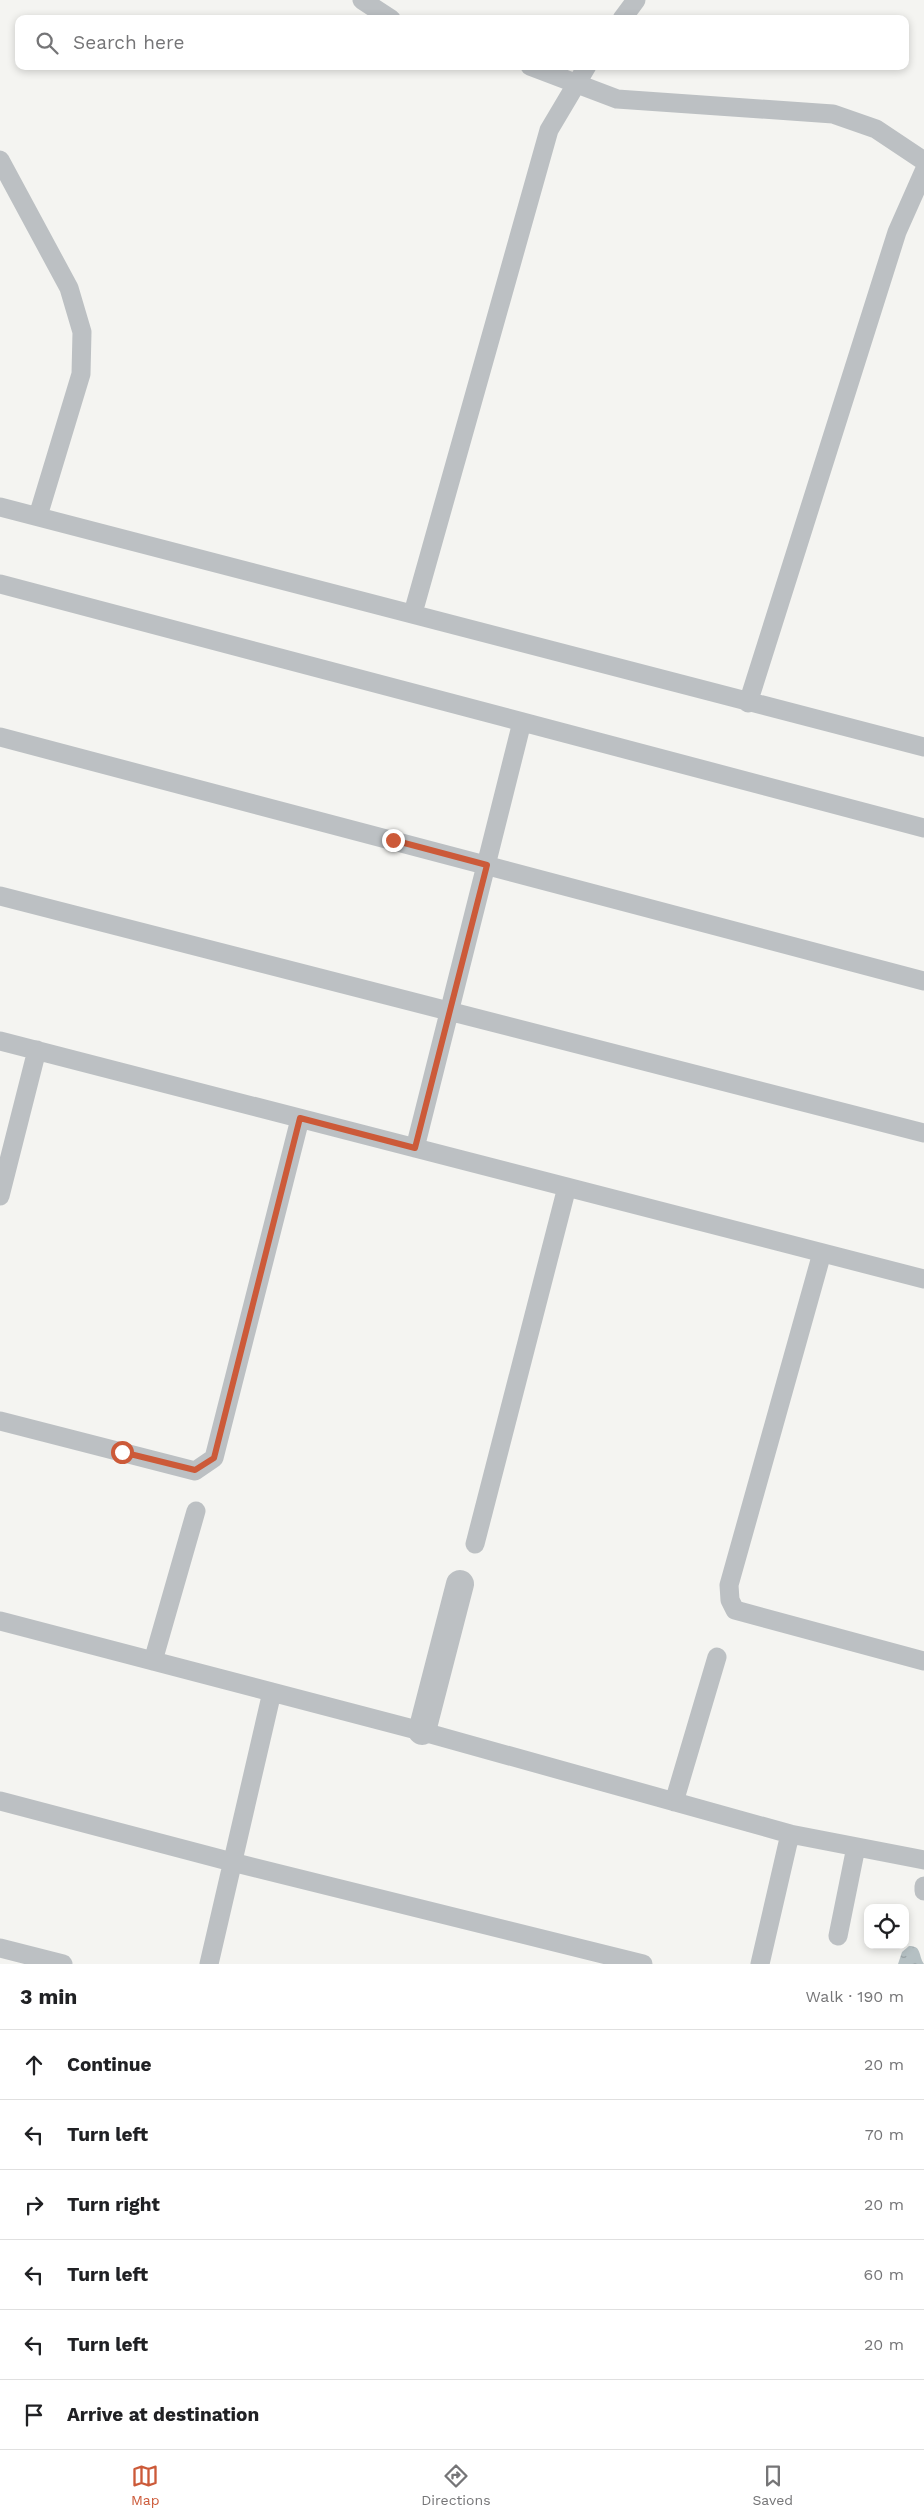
<!DOCTYPE html>
<meta charset="utf-8">
<style>
body{margin:0;font-family:"Work Sans",sans-serif;background:#f6f6f6;color:#202124}
.controls{position:absolute;right:15px;bottom:15px;display:grid;overflow:hidden;border-radius:10px;box-shadow:0 2px 8px #0003}
.controls button{width:45px;height:45px;display:grid;place-items:center;padding:0;border:0;border-bottom:1px solid #e0e0e0;background:#fff;color:#202124;font:25px sans-serif}
.stop{position:absolute;width:15px;height:15px;margin:-11px;border:4px solid #cc5a39;border-radius:50%;background:#fff}
.stop.end{background:#cc5a39;border-color:#fff;box-shadow:0 1px 5px #0008}
.list{margin:0;padding:0;list-style:none}
h2{display:flex;justify-content:space-between;align-items:center;height:65px;margin:0;padding:0 20px;font-size:21px}
h2 small{font-size:16px;font-weight:400;color:#757577}
.list li{display:grid;grid-template-columns:32px 1fr auto;gap:15px;align-items:center;box-sizing:border-box;height:70px;padding:0 20px;border-top:1px solid #e0e0e0}
.list b{display:block;font-size:19px;white-space:nowrap}
.list em{font-size:16px;font-style:normal;color:#757577}
.icon{flex:none;width:28px;height:28px;fill:none;stroke:currentColor;stroke-width:2;stroke-linecap:round;stroke-linejoin:round}
.map{position:relative;flex:none;width:924px;height:1964px;overflow:hidden}
.search{position:absolute;background:#fff;box-shadow:0 2px 8px #0003;left:15px;right:15px;top:15px;height:55px;display:flex;align-items:center;gap:12px;box-sizing:border-box;padding:0 18px;border-radius:10px;color:#757577;font-size:19px}
.sheet{height:485px;background:#fff}
nav{display:flex;justify-content:space-around;align-items:center;box-sizing:border-box;height:70px;border-top:1px solid #e0e0e0;background:#fff;font-size:14px;color:#757577}
nav a{display:grid;justify-items:center;gap:2px}
nav .on{color:#cc5a39}
.map>svg:first-child{display:block}
.water{fill:url(#water-ripples)}
.lines{fill:none;stroke-linecap:round;stroke-linejoin:round}
.lane{stroke:#bcc0c3;stroke-width:19}
.street{stroke:#bcc0c3;stroke-width:28}
.route{stroke:#cc5a39;stroke-width:6}
</style>
<div class="map">
<svg width="924" height="1964" viewBox="0 0 924 1964">
<defs>
<pattern id="water-ripples" width="26" height="14" patternUnits="userSpaceOnUse" patternTransform="scale(1.25)"><rect width="26" height="14" fill="#b5c0c3"/><path d="M2 4q2-2 4 0t4 0M15 11q2-2 4 0t4 0" fill="none" stroke="#97a1a4"/></pattern>
</defs>
<rect width="100%" height="100%" fill="#f4f4f1"/>
<path class="water" d="M909,1946C922,1946 918,1955 924,1964H898L902,1952Z"/>
<g class="lines">
<path class="lane" d="M362,0L391,19
M622,19L636,0
M530,66L617,99L833,114L876,129L924,161
M0,160L69,288L82,332L81,374L38,516
M0,507L924,747
M0,584L924,828
M413,613L549,130L587,66
M748,703L897,232L924,171
M0,737L924,981
M0,896L924,1133
M0,1041L924,1279
M415,1148L522,722
M0,1196L37,1050
M822,1253L729,1585L730,1600L735,1610L924,1661
M0,1421L195,1471L214,1458L300,1119
M475,1544L567,1187
M0,1621L413,1729L790,1834
M153,1661L196,1511
M0,1801L232,1862L643,1964
M674,1802L717,1657
M924,1886V1891
M838,1936L856,1847
M0,1948L63,1964
M209,1964L272,1692
M760,1964L790,1834L924,1860"/>
<path class="street" d="M422,1731L460,1584"/>
</g>
<g class="lines">
<path class="route" d="M122,1452L195,1470L214,1458L300,1118L415,1148L487,865L393,840"/>
</g>
</svg>
<div class="controls">
<button><svg class="icon" aria-label="locate" viewBox="0 0 24 24"><circle cx="12" cy="12" r="6"/><path d="M12 2v4M12 18v4M2 12h4M18 12h4"/></svg></button>
</div>
<div class="stop" style="left:122px;top:1452px"></div>
<div class="stop end" style="left:393px;top:840px"></div>
<div class="search"><svg class="icon" aria-label="search" viewBox="0 0 24 24"><circle cx="10" cy="10" r="6"/><path d="M15 15l6 6"/></svg>Search here</div>
</div>
<section class="sheet">
<h2>3 min<small>Walk · 190 m</small></h2>
<ul class="list">
<li><svg class="icon" aria-label="ahead" viewBox="0 0 24 24"><path d="M12 20V5M6 11l6-6 6 6"/></svg><div><b>Continue</b></div><em>20 m</em></li>
<li><svg class="icon" aria-label="left" viewBox="0 0 24 24"><path d="M17 20v-9H6M10 6l-5 5 5 5"/></svg><div><b>Turn left</b></div><em>70 m</em></li>
<li><svg class="icon" aria-label="right" viewBox="0 0 24 24"><path d="M7 20v-9h11M14 6l5 5-5 5"/></svg><div><b>Turn right</b></div><em>20 m</em></li>
<li><svg class="icon" aria-label="left" viewBox="0 0 24 24"><path d="M17 20v-9H6M10 6l-5 5 5 5"/></svg><div><b>Turn left</b></div><em>60 m</em></li>
<li><svg class="icon" aria-label="left" viewBox="0 0 24 24"><path d="M17 20v-9H6M10 6l-5 5 5 5"/></svg><div><b>Turn left</b></div><em>20 m</em></li>
<li><svg class="icon" aria-label="arrive" viewBox="0 0 24 24"><path d="M6 21V4h12l-3 4 3 4H6"/></svg><div><b>Arrive at destination</b></div></li>
</ul>
</section>
<nav>
<a class="on"><svg class="icon" aria-label="map" viewBox="0 0 24 24"><path d="M3 6l6-2 6 2 6-2v14l-6 2-6-2-6 2zM9 4v14M15 6v14"/></svg>Map</a>
<a><svg class="icon" aria-label="directions" viewBox="0 0 24 24"><path d="M12 3l9 9-9 9-9-9zM9 14v-3h6M13 9l2 2-2 2"/></svg>Directions</a>
<a><svg class="icon" aria-label="saved" viewBox="0 0 24 24"><path d="M7 4h10v16l-5-4-5 4z"/></svg>Saved</a>
</nav>
